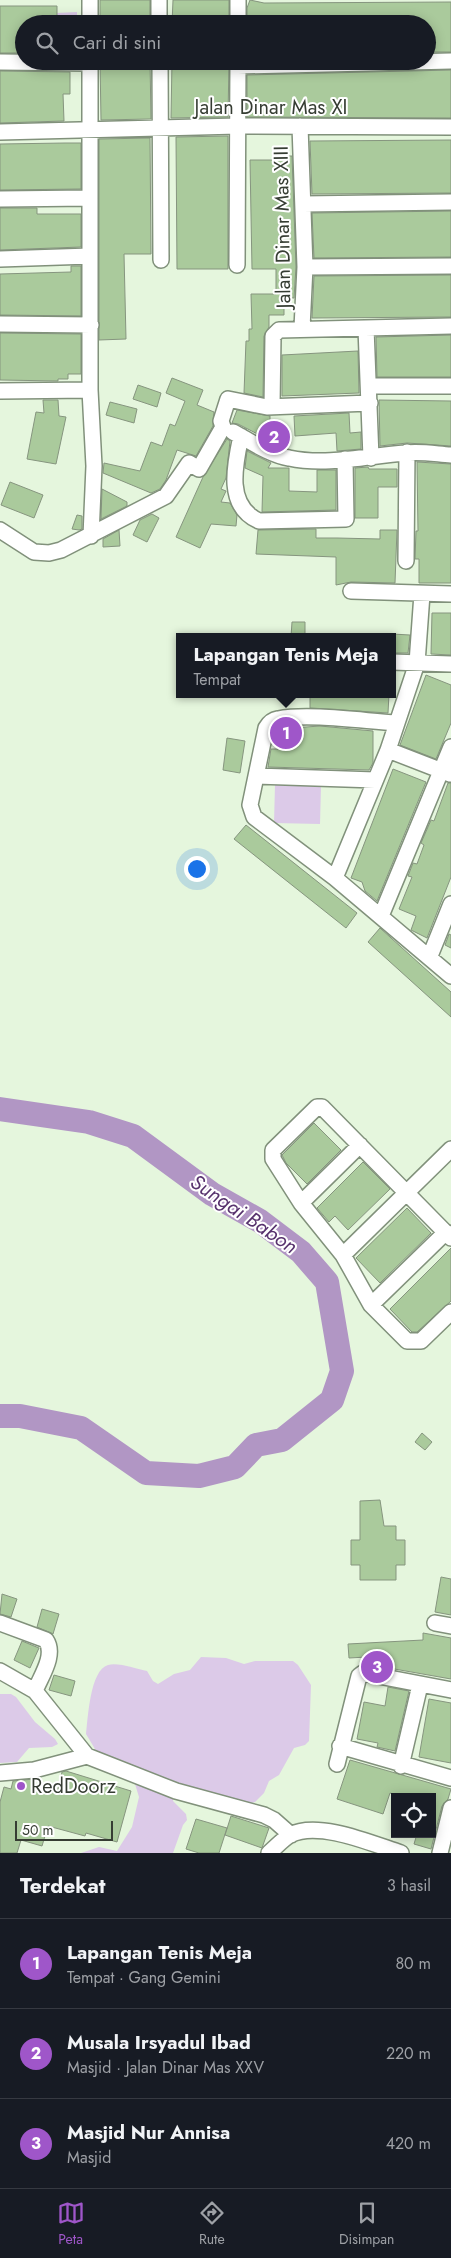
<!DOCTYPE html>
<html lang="id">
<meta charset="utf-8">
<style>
body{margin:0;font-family:Jost,sans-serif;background:#242831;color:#f1f3f6}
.controls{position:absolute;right:15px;bottom:15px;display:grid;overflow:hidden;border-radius:0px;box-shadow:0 2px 12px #0003}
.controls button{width:45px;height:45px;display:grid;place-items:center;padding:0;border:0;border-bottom:1px solid #363941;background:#171b24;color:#f1f3f6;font:25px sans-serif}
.scale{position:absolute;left:15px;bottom:12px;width:98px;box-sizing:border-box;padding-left:5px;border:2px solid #363d33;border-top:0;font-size:14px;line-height:18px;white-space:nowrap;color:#363d33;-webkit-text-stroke:4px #fff;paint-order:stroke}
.you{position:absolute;left:196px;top:868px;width:18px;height:18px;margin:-12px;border:4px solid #fff;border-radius:50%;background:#1a73e8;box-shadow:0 0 0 8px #1a73e833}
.badge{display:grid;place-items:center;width:32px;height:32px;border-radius:50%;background:#9f56c9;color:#fff;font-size:16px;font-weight:700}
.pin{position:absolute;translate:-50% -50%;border:2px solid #fff;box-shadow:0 1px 5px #0006}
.popup{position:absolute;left:176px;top:633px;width:220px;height:65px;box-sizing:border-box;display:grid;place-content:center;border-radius:0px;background:#171b24;filter:drop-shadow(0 1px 4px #0005);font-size:16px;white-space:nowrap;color:#9ea1a6}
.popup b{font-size:19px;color:#f1f3f6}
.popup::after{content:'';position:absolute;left:50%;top:100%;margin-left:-10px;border:10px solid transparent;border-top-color:#171b24}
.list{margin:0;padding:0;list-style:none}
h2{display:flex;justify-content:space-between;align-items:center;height:65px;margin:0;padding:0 20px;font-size:21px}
h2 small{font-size:16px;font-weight:400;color:#9ea1a6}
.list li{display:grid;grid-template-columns:32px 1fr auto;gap:15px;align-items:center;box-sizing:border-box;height:90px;padding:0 20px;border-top:1px solid #363941}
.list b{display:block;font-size:19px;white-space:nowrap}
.list p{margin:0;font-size:16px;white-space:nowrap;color:#9ea1a6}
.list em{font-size:16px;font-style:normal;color:#9ea1a6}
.icon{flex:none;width:28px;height:28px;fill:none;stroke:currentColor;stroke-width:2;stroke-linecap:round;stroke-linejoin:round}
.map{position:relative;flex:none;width:451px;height:1853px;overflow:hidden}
.search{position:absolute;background:#171b24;box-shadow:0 2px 12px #0003;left:15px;right:15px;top:15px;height:55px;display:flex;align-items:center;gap:12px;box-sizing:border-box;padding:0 18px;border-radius:28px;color:#9ea1a6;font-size:19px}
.sheet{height:335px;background:#171b24}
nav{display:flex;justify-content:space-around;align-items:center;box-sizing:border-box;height:70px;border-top:1px solid #363941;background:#171b24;font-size:14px;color:#9ea1a6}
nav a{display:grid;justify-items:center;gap:2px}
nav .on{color:#9f56c9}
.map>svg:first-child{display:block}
.green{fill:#dccae8}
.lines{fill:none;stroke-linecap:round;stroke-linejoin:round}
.river{stroke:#b196c4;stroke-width:24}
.building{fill:#aaca9c;stroke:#86957f}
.street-casing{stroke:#81917b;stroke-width:18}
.street{stroke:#fff;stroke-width:15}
.poi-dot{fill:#9f56c9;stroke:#fff;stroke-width:2}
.labels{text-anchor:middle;stroke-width:4;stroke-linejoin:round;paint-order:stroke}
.street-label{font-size:20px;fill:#363d33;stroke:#fff}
.poi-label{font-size:20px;fill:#363d33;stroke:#fff;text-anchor:start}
.water-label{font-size:21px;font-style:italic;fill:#58336e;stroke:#fff}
</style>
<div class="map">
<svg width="451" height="1853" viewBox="0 0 451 1853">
<rect width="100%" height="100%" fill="#e5f6dd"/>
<path class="green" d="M77,12V24H57V13Z
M275,785L321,786L320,824L274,823Z
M201,1657L226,1658L244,1664L255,1661H293L298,1665L311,1685L309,1741L305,1745L294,1748L279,1775L269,1781L264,1793L255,1802L247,1804L229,1797L199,1793L173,1794V1801L186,1814L187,1820L183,1825L173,1853H81L99,1847L117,1851L132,1827L139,1797L135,1784L101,1759L86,1734C88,1718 90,1670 108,1665C118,1662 137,1669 147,1671L153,1681L158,1684L174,1674L190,1670Z
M0,1694H11L16,1697L35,1722L55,1739L58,1744L52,1747L29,1748L17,1762L0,1763Z"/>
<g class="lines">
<path class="river" d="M0,1109L89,1122L133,1136L212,1194L260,1221L301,1252L327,1282L342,1371L332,1400L282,1440L256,1445L235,1467L199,1476L146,1473L81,1428L20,1416H0"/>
</g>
<path class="building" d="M100,0H150V24H100Z
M173,0H229V24H172Z
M250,0L264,3L451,2V52H427V24H247V8Z
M0,6H57V24H24V53H0Z
M100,61H150L151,119L101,120Z
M172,61H229L228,117L171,118Z
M451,70V118L247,117V75Z
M0,71L70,72V94H63L64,121L0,123Z
M228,136V269H177L176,137Z
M150,138L151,254H124L126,339L99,340V139Z
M451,140V193L312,194L310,141Z
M65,143H81V189L0,190V144Z
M274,156H292L296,267L294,298H284V315H269V327L264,336L263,397L244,393L246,341H249V329H252L251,294H276V269H252L250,160H274Z
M0,208H37V214H81V247L0,250Z
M451,211V257L314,258L312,213Z
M71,266H81V316L0,315V274L71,272Z
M451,275V317L312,318L314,276Z
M0,333L81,334V374H68V379H58V381L0,380Z
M451,335V377H377L376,337Z
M358,351L359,393L282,396V355Z
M172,378L203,390L197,405L214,412L213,426L196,456L177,450L166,480L160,489L151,493L103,473L104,463L140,471L151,442L162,446L170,424L175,426L185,401L166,393Z
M138,385L161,393L157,407L133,399Z
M43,400H58L59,416L66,417L56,464L27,459L36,412L44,413Z
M379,400L451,401V446L407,443L380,446Z
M110,402L137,409L134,423L106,415Z
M237,410L270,416V422L289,433L281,446L238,424L232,423Z
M349,413L350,433L361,432V449L337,451L336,433L295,436L294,416Z
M227,439L230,441L226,478L221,489L226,491L221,502L230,503L237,515L236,526L211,524L200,548L176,537L203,477Z
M247,451L271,463L268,468H289V491L317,492V470H336V510L262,512L263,476L245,468Z
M417,462L451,464V583H419V559H415L416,531H418Z
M368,467L369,469H397V487H378V518H355V468Z
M10,482L43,495L34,518L1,505Z
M102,489L127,502V506L101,519Z
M152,514L159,518L147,542L133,535L140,520Z
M77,515L82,516V529L79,530L72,529Z
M316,529V538H337L380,539V530H397L395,583L351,582L336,585V557L256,554L258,530Z
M119,530L120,546L103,547V539Z
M432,613H451V655L431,654Z
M292,622H305V637H291Z
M392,634L410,635L408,653H392Z
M426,675L451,685V723L436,759L400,745Z
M310,694H389L388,713L310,708Z
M320,726L373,731V763L369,770L268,767L271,749H278V729Z
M227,738L245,741L240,773L223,770Z
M393,769L426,782L377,901L365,891L362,882L351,878Z
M448,783H451V877L427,938L411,930L416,916L399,909L412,877L408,876L413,863L417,864L424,845L421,843L431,820L434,821Z
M246,825L357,913L346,928L234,839Z
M380,928L451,992V1017L368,942Z
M449,934L451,935V948L445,945Z
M314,1123L341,1150L307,1184L286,1163L282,1155Z
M363,1162L390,1189L348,1230L335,1216L329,1222L317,1208Z
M407,1208L431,1233L380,1283L356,1258Z
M451,1248V1301L417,1332H412L390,1309Z
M422,1433L432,1442L425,1450L415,1442Z
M380,1500L384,1526H396V1540H405V1565H396V1580H360V1565H351V1540H360V1501Z
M441,1577L451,1579V1615L435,1612Z
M2,1594L17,1599L11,1617L0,1614Z
M42,1609L59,1614L53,1634L37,1627Z
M423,1633L451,1638V1679L366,1664L367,1657L349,1658L348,1644L423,1640Z
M22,1641L39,1648L30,1668L14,1660Z
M54,1675L75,1681L71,1696L49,1690Z
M388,1687L409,1691L395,1751L377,1747L378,1743L357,1739L364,1702L385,1706Z
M429,1699L451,1703V1763L419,1757Z
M350,1760L451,1789L448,1799L442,1806L431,1849L414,1844L417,1834H432V1797H403L390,1793L383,1814L337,1799Z
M66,1771L131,1791L117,1842L86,1833L85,1836L48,1826L42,1846L21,1840L17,1853H0V1802L4,1787L11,1789L13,1781L34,1779L32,1786L57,1793L62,1772Z
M231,1816L269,1828L262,1848L225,1835Z
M196,1819L227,1828L219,1853H199L186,1849Z"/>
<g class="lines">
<g class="street-casing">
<path id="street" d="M90,0V24
M159,0V24
M238,24V0
M90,61V390L94,466L91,536
M160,61L161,260
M0,62L90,63
M238,66L451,61
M300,126L305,267L302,328
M0,132L238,126L451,127
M0,199L90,198
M303,204L451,202
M0,259L90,256
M237,265L238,61
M305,267L451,266
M0,324L91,325
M366,328L371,458
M370,386H451
M0,391L90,390
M272,406L273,336L279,330L451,326
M233,432C250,441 270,455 289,458C326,466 367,456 405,453C420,451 436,454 451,455
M241,436C235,464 225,506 259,521L346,519L345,459
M0,530L34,552L49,553L61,550L166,496L189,463L199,469L223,427L221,421L228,399L267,407L370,403
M406,561L407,452
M351,591L451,594
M392,662L451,664
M396,723C363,721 309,713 278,719C272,720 269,723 266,728L250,805L254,817L335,878L451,976
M388,750L450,774
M256,776L375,780
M335,878L388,750L417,663L422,594
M381,916L451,747
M430,956L451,904
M301,1203L360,1145
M451,1238L322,1107H317L273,1150V1159L301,1203L343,1255L371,1305L407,1341H421L451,1312
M343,1255L451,1149
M371,1305L446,1232
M0,1623L46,1640C56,1655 41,1676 35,1691
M435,1623L451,1626
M0,1671L35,1691L87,1756
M340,1746L451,1778
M337,1764L359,1676L363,1673L451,1690
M401,1766L420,1685
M0,1773L34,1770L87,1756L176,1791L264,1815L274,1820L291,1835
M269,1853C276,1847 283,1839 290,1835C318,1820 373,1844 401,1853
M440,1853L451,1808"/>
</g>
<use href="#street" class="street"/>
</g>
<circle class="poi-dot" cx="21" cy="1786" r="5"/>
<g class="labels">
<g class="street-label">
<text x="271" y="114">Jalan Dinar Mas XI</text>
<text transform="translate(282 227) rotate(-91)" y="7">Jalan Dinar Mas XIII</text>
</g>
<g class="poi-label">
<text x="31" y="1793">RedDoorz</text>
</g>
<g class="water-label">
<text transform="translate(244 1214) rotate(34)" y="7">Sungai Babon</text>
</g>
</g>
</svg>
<div class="controls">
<button><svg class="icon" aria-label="locate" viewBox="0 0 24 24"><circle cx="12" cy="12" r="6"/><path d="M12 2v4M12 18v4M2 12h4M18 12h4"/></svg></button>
</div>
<div class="scale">50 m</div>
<div class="you"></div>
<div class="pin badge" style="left:286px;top:733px">1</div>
<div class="popup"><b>Lapangan Tenis Meja</b>Tempat</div>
<div class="pin badge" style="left:274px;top:437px">2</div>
<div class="pin badge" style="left:377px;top:1667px">3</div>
<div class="search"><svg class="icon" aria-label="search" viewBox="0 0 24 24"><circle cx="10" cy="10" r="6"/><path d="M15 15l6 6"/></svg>Cari di sini</div>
</div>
<section class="sheet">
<h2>Terdekat<small>3 hasil</small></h2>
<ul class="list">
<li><span class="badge">1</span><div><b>Lapangan Tenis Meja</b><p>Tempat · Gang Gemini</p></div><em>80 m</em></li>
<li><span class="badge">2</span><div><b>Musala Irsyadul Ibad</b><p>Masjid · Jalan Dinar Mas XXV</p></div><em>220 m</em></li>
<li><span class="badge">3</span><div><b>Masjid Nur Annisa</b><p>Masjid</p></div><em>420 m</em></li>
</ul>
</section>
<nav>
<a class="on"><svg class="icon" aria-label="map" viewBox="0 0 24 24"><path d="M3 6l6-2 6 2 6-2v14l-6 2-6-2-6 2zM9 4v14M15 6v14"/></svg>Peta</a>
<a><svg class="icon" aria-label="directions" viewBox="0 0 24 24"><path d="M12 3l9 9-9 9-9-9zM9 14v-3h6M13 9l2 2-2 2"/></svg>Rute</a>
<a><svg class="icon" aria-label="saved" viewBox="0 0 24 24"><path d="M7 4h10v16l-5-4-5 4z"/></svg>Disimpan</a>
</nav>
